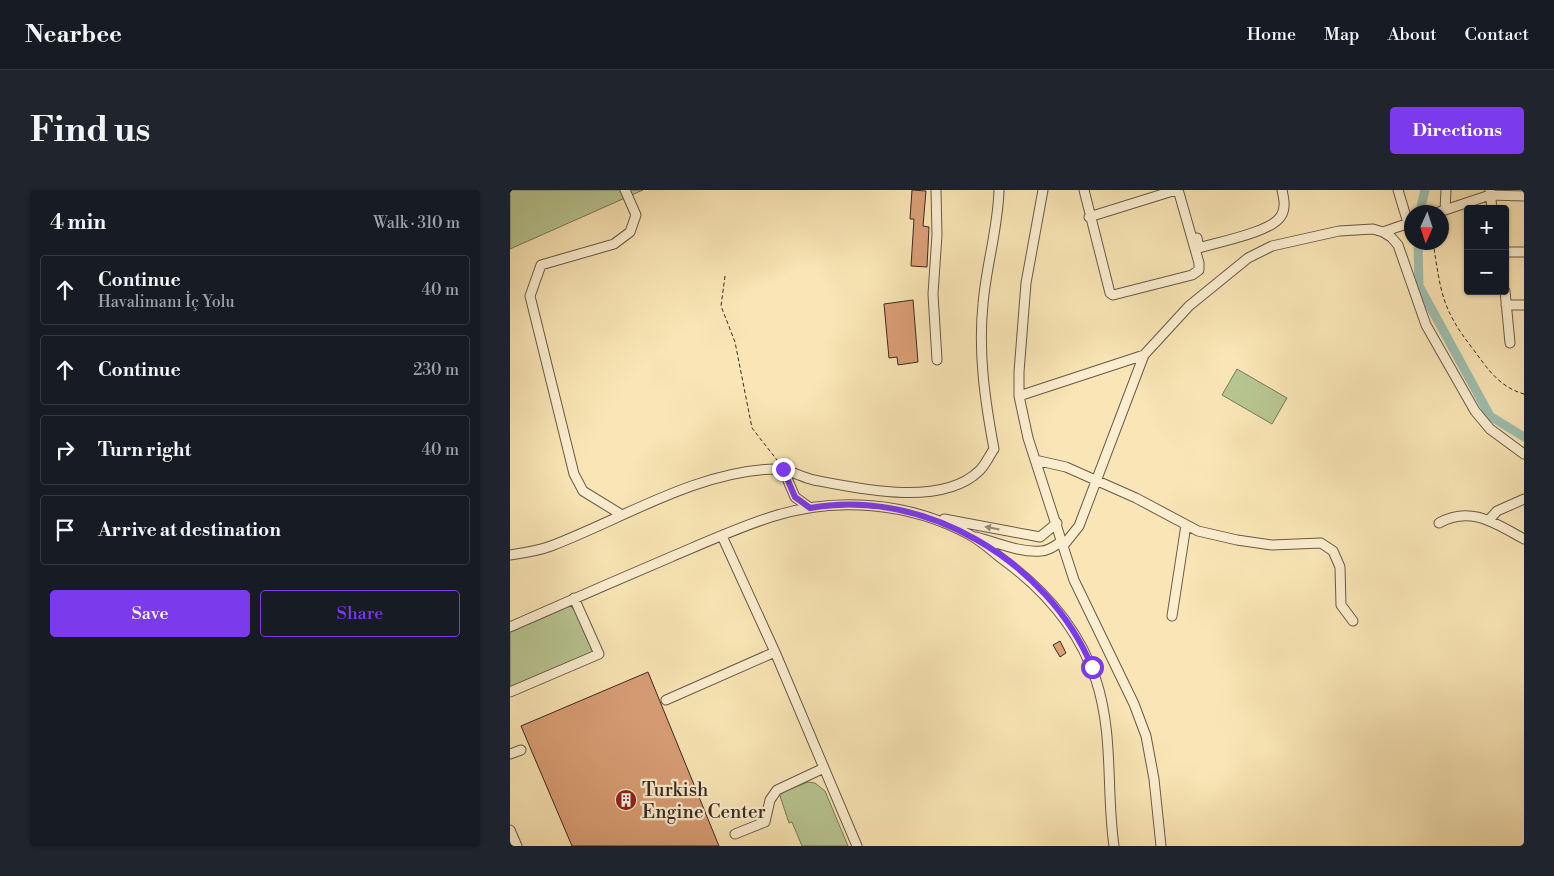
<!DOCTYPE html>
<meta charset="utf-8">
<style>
body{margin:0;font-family:"Libre Bodoni",serif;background:#20242c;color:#f1f3f6}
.controls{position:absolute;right:15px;top:15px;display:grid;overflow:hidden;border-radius:5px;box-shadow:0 1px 4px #0004}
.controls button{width:45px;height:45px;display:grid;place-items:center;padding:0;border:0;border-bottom:1px solid #363941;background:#171b24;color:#f1f3f6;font:25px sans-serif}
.compass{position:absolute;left:894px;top:15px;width:45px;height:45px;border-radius:50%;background:#171b24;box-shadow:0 1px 4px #0004;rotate:183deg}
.stop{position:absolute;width:15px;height:15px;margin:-11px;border:4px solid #7c3aed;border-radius:50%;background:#fff}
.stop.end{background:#7c3aed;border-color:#fff;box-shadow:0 1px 5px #0008}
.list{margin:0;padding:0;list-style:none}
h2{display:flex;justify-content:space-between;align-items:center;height:65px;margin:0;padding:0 20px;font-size:21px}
h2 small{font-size:16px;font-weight:400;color:#9ea1a6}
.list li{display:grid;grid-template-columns:32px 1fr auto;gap:15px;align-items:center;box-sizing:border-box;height:70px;margin:0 10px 10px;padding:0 10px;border:1px solid #363941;border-radius:5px}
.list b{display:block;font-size:19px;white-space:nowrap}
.list p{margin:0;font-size:16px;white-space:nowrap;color:#9ea1a6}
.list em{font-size:16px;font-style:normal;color:#9ea1a6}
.actions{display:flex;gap:10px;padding:15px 20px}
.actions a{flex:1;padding:11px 0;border:1px solid #7c3aed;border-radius:5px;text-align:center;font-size:18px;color:#7c3aed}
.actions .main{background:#7c3aed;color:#fff}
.icon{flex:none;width:28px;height:28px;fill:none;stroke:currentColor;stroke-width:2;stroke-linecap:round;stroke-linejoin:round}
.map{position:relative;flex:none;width:1014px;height:656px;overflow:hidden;border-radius:5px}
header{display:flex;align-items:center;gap:30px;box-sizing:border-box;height:70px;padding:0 25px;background:#171b24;border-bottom:1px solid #363941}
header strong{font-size:24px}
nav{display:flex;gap:28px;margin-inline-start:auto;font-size:18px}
.intro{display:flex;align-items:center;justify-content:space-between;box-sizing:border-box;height:120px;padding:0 30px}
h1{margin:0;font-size:35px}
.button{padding:12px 22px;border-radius:5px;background:#7c3aed;color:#fff;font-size:18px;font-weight:700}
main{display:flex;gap:30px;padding:0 30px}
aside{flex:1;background:#171b24;border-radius:5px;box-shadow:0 1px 4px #0004}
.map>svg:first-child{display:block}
.grass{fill:#b8c692;stroke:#78785a}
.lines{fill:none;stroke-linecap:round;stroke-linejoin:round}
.canal{stroke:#9ebfb1;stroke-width:9}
.building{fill:#da9f77;stroke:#392a23}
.minor-casing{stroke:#695948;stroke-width:11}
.path{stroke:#392a23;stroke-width:1;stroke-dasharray:4 2.5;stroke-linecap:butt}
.minor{stroke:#fbeecf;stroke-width:9}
.oneway{fill:#9a8c79}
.route{stroke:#7c3aed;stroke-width:6}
.labels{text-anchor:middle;stroke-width:4.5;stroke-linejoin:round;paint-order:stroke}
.poi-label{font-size:19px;fill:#392a23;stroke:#fbeecf;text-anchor:start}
</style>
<header>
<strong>Nearbee</strong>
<nav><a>Home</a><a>Map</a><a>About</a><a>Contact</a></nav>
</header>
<div class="intro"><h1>Find us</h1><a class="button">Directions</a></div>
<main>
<aside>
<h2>4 min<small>Walk · 310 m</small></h2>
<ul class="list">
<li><svg class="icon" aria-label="ahead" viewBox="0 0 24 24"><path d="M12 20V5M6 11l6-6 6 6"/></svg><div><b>Continue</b><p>Havalimanı İç Yolu</p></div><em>40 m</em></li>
<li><svg class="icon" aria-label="ahead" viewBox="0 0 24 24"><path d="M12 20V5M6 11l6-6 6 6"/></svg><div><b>Continue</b></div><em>230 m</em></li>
<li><svg class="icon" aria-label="right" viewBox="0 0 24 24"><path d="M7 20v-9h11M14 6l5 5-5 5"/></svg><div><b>Turn right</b></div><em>40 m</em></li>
<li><svg class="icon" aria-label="arrive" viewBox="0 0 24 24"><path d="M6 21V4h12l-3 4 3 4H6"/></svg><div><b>Arrive at destination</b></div></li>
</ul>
<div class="actions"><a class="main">Save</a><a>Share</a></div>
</aside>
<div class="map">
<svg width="1014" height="656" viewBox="0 0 1014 656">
<rect width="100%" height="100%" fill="#f9e5b5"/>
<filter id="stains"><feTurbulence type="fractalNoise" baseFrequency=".004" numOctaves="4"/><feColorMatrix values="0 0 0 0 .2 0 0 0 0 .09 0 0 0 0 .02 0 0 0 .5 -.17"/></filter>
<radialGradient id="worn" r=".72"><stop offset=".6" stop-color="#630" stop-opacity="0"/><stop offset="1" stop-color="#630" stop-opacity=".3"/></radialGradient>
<path class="grass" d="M0,0H133L0,59Z
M727,179L777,208L762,234L712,205Z
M55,412L76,428L88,454L82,462L0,497V437Z
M298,592L305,593L315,601L338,656H292L282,632L279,633L270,606L273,602Z"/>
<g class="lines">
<path class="canal" d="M910,21L915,0
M908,52L909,96L980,226L1014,247"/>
</g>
<path class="building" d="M402,0L416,1L413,36L419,37L417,77L401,76L404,29H400Z
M403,110L408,172L388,175L387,167L379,168L374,114Z
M550,451L556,463L550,467L543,455Z
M138,482L209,656H62L11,536Z"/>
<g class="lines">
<g class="minor-casing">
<path id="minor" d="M426,0L427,45L423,104L427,170
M574,0L600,103L603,105L682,85L689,80V73L669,3L666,0L579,27
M888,0L898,33
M980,0L982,19
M935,20L936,0
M929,22L980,5L1014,6
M873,42L902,32
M687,48L689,58C708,52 762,42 771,26C776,18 774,9 772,0
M995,62H1014
M995,101L1000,153
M996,115H1014
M509,206V182L516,93L533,0
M525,270L556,277L626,308L688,341L727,350L762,355L811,353L823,361L830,377L831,415L843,431
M273,279L285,307L300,318
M112,325L73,301L64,284L20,106L31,75L104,54L120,42L126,25L115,0
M434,329L530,347L547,333
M979,330L987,321L1014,309
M929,333C961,315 986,334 1014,349
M212,346L265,462L347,656
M466,347C486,352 510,363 531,361C539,361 546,355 552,351
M553,356L569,336L634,165
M0,365C13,363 28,361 41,356C112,329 187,281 265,279C280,279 290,287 304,290C350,299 432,317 469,281C475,276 479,266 484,259C475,211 468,163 473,114C476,76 488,39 489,0
M662,426L676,335
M0,437C54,413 107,390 161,367C194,353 227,338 261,327C325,306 400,312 460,345C471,351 481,360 491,368C534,399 569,439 586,490C604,545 596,601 604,656
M0,502L89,464L64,408
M156,510L265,462
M0,564L11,560
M0,640L7,656
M225,644L255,632L260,610L267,600L314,578
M651,656L644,589L636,546L624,514L564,390L518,248L509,206L634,165L679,116L738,68L762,56L829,41L863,39L873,42L881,47L888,55L916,135L965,221L980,239L1014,264"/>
</g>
<path class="path" d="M923,52C931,102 931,118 963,159C977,178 989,197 1014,204
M215,86L211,116L225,152L242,238L267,270"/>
<use href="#minor" class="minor"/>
</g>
<defs><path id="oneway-solid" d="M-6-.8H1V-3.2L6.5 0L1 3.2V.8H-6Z" transform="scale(1.25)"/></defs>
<use class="oneway" href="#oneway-solid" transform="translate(482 338) rotate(-169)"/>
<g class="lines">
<path class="route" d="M273,279L285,307L300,318C413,297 538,371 582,477"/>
</g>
<defs>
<g id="building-disc" transform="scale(1.125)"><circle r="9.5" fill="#8f2418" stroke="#fbeecf"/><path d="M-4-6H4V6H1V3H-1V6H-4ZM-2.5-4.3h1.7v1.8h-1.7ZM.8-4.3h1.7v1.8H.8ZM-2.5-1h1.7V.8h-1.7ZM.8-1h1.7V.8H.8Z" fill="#fff"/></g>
</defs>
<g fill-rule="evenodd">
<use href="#building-disc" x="116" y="610"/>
</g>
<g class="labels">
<g class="poi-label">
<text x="132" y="606">Turkish<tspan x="132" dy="22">Engine Center</tspan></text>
</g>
</g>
<rect width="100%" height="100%" filter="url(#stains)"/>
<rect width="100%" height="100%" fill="url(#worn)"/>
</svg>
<div class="controls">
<button>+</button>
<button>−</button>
</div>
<svg class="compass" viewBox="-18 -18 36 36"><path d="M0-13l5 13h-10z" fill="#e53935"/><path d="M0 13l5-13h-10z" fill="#9ea1a6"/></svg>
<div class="stop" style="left:582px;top:477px"></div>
<div class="stop end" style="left:273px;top:279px"></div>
</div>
</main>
